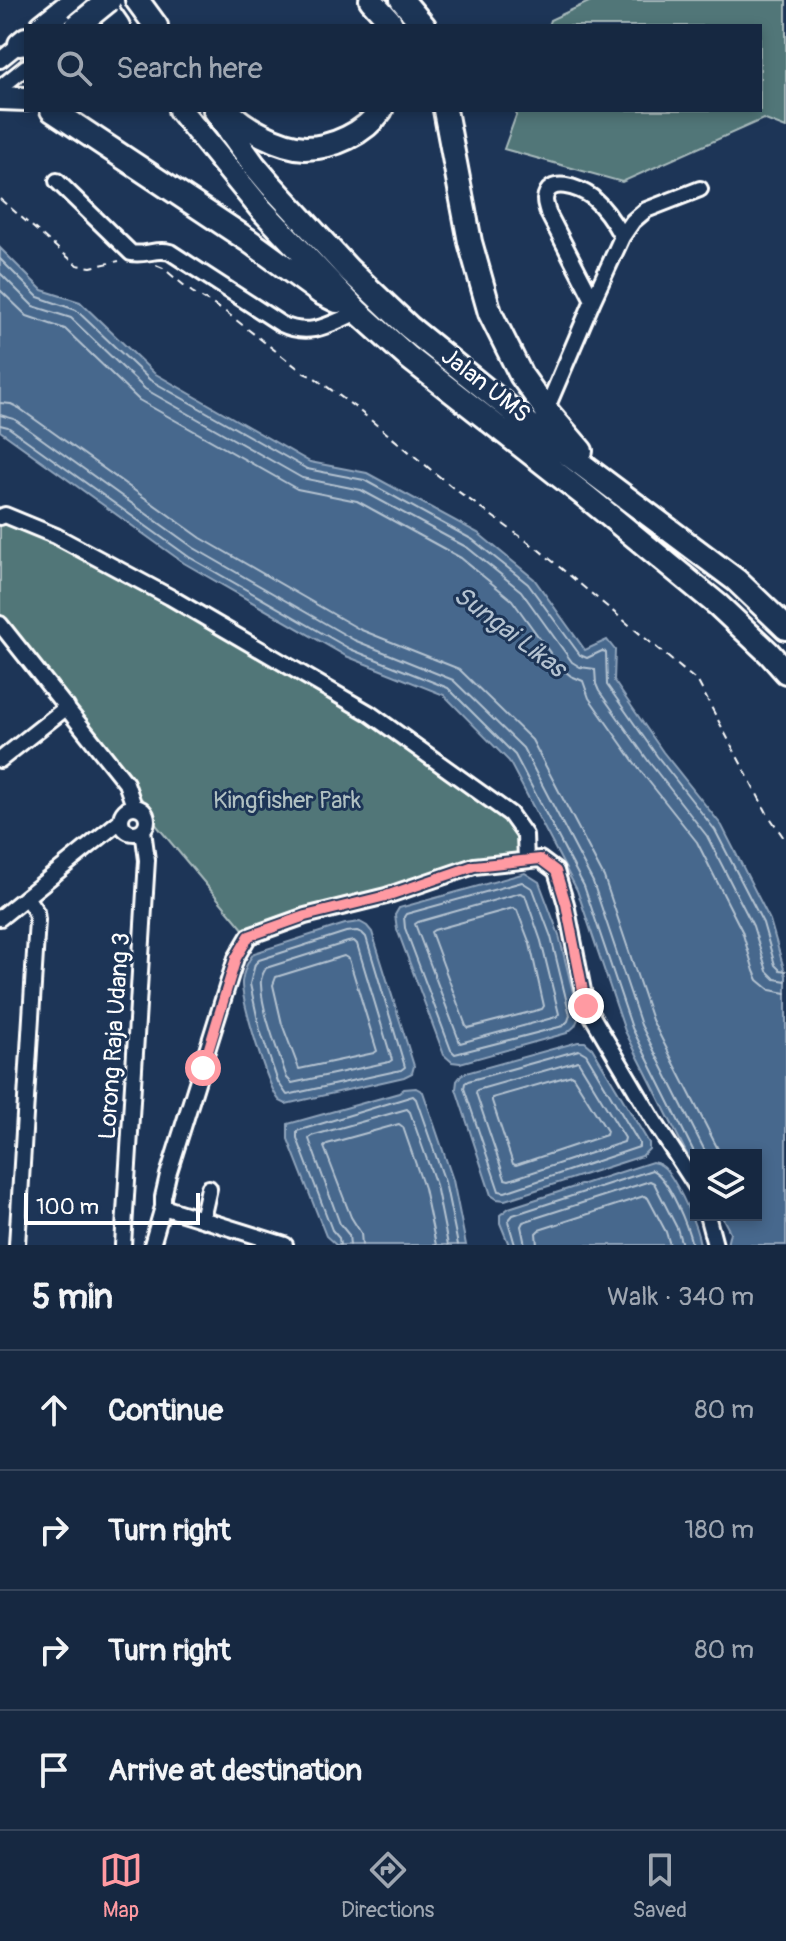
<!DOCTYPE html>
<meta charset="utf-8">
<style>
body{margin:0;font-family:Pangolin,sans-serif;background:#1f3048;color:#f1f3f6}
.controls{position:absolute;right:24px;bottom:24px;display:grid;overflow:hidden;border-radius:0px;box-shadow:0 4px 12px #0003}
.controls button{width:72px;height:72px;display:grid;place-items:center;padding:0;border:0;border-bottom:2px solid #35445a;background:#162841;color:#f1f3f6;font:40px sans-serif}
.scale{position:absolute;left:24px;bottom:20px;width:176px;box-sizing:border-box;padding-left:8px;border:4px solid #fff;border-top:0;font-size:22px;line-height:28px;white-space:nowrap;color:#fff;-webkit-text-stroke:6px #1d3557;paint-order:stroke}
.stop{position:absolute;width:24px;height:24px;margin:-18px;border:6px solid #ff9aa2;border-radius:50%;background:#fff}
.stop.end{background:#ff9aa2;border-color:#fff;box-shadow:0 2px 8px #0008}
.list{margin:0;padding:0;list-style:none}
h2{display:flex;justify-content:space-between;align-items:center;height:104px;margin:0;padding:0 32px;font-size:34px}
h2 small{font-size:26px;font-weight:400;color:#9ea6b1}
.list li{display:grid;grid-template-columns:52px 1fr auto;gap:24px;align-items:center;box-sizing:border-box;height:120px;padding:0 32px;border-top:2px solid #35445a}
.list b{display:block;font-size:30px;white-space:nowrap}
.list em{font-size:26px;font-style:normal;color:#9ea6b1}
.icon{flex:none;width:44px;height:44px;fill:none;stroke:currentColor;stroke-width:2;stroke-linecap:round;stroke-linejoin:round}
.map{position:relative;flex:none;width:786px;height:1245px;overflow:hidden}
.search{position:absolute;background:#162841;box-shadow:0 4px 12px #0003;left:24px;right:24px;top:24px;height:88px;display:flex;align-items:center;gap:20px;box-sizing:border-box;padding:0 28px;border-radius:0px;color:#9ea6b1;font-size:30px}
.sheet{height:584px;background:#162841}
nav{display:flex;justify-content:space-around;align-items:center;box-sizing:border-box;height:112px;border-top:2px solid #35445a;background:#162841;font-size:22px;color:#9ea6b1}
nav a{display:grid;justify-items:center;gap:4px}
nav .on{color:#ff9aa2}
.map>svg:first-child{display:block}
.green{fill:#517678;stroke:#a8babc;stroke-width:2}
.water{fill:#46688d;stroke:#90a4bb;stroke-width:2}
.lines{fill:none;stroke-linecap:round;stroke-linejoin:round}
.shore{stroke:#b5c3d1;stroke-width:2}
.minor-casing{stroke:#fff;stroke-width:20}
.highway-casing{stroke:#fff;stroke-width:28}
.path{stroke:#fff;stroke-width:2;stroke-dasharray:8 6;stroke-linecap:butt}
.minor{stroke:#1d3557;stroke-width:14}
.highway{stroke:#1d3557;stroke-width:22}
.highway-bridge-casing{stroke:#fff;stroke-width:28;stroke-linecap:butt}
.highway-bridge{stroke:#1d3557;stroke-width:22}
.route{stroke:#ff9aa2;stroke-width:10}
.labels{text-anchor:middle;stroke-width:6;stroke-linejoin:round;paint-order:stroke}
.street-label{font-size:24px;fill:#fff;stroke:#1d3557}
.park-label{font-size:24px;fill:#b1c1c2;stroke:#1d3557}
.water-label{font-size:26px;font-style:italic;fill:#b5c3d1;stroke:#1d3557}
</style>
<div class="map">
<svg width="786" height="1245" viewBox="0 0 786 1245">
<rect width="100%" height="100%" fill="#1d3557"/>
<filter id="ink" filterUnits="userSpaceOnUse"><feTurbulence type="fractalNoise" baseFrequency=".0125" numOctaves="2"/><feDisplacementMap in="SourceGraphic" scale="16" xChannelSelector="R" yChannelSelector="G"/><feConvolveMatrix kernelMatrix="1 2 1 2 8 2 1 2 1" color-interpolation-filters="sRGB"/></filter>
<g filter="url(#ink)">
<path class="green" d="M593,0H786V128L763,119L622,182L504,149L518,110H760V26H548L550,20Z
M5,515L282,663L491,801L525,835L526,860L474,866L249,936L142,808L134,806L126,783L0,624V517Z"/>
<path class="water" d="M0,248L42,290L80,302L154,373L310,462L367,473L478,533L534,579L585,650L607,640L615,650L614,681L663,752L722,826L770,920L786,976V1245H727L730,1232L721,1215H756V1155H696V1172L625,1031L577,890L509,761L444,695L346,656L184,563L0,431Z
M525,873L539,882L559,935L579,1017L575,1026L567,1033L460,1063L452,1062L444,1055L397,929L395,915L399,908Z
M360,922L367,926L372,932L414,1066L412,1073L404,1077L286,1104C284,1103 282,1102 280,1101C268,1089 241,999 242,982C243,972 248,960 254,953L345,924Z
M578,1042H585L592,1048L649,1143V1149L642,1156L505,1200L497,1199L491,1195L456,1089L457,1081L462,1074Z
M416,1088L423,1092L453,1180L466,1245H336L326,1236L288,1139V1124L399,1093L404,1089Z
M652,1162C659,1163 664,1166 668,1172C680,1189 697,1225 700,1245H509L500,1223V1215L509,1208Z"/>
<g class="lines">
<path class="shore" d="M0,259L38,297L76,310L150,380L307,469L364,480L473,540L528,584L580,655L587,658L602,651L606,652L607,685L657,756L715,830L763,923L775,965L780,970L786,971
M0,273L33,306L71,318L145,389L302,478L361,490L468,548L521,591L572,662L580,667L595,669L596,684L599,691L649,762L707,836L753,926L767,971L775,979L786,981
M0,290L27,316L65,329L139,400L297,489L357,501L461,558L512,600L561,668L571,676L583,681L589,698L639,769L697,842L742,931L754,971L758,980L770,990L786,993
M0,403L11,404L19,408L201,538L359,629L459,669L532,740L604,877L652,1020L721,1155
M0,415L14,419L194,548L354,640L453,680L523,748L593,882L641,1025L707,1155
M0,425L8,427L189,557L350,649L448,688L515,755L584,886L632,1028L696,1156
M522,882L533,889L551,937L570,1015L568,1021L563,1026L455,1054L451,1050L405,928L404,917L406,914Z
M520,893L525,895L541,941L559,1014L556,1017L460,1043L415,924L418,922Z
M513,908L517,910L530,944L544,1006L542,1009L468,1028L466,1026L431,932L434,930Z
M357,931L362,933L366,937L405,1067L401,1070L287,1095L278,1082L260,1030L250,984L255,964L259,960L346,932Z
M348,942L354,941L357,944L392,1060L389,1062L292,1083L287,1078C278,1051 262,1013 261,985C260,979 263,973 266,968Z
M344,956L349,959L377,1051L374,1053L299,1069L282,1024L273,985L276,977Z
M579,1050L586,1054L639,1143V1147L505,1192L499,1191L464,1088L465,1083L468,1081Z
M578,1061L625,1138L624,1142L509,1180L505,1179L476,1093L477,1090Z
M572,1075L607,1131L606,1135L516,1165L513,1164L492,1101V1098Z
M340,1245L339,1238L332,1230L297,1138V1131L413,1096L416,1099L445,1182L458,1245
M350,1245L349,1235L340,1224L309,1139L311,1136L407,1109L410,1112L436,1185L448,1245
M362,1245L361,1233L351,1217L324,1147L327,1144L399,1124L403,1127L424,1188L436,1245
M515,1245L508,1221L513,1215L652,1170C669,1178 688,1227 692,1245
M525,1245L521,1226L523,1222L650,1181L654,1183L677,1228L682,1245
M537,1245L536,1233L539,1230L644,1196L648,1198L666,1232L670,1245"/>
<g class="minor-casing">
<path id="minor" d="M0,60L20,44
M0,88L26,67
M57,181L131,253C145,256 156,248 170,252L281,324C311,338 329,324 358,312
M593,300L548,213C547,208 545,204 545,200C547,175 580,188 592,197C605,208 614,222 622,237
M546,410L593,300L622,237L633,221L646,210L700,189
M0,517L5,515L56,536L170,597L369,713L510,814L525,835L526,860
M0,624L126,783L134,806
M0,760L67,707
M121 820a13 13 0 1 1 26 0a13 13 0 1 1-26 0Z
M0,918L120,821
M163,1207V1197L168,1175L236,958L249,936L305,916L386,896L474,866L540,859L556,871L566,904L586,1006L654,1121L696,1186
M707,1215L715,1245
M202,1219L209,1188
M17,1245L37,920L36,912L26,897
M123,1245L147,860L143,830
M152,1245L163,1207L285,1245"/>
</g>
<g class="highway-casing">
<path id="highway" d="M100,0L118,26
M137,0L156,26
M371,0L389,20L392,26
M402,0L424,26
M42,26L75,0
M20,44L26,39
M0,98L26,99
M52,110L248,240L321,293L337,301
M180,110L261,209L358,312L408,357L588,498L718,605L769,653L786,672
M215,110L254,165L270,184L348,269L409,327L541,434L736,580L786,628
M227,110C244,128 280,147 305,148C333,148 365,133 381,110
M445,110L470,242L490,313L521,375L546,410L581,451"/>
</g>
<path class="path" d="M0,199L77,265L91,267L119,261
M156,265L163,268L192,292L227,313L304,373L315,378L356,408L452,487L539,550L698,682L767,813L786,841"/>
<use href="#minor" class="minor"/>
<use href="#highway" class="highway"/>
<g class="highway-bridge-casing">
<path id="highway-bridge" d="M77,26L109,0"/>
</g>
<use href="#highway-bridge" class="highway-bridge"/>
</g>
</g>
<g class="lines" filter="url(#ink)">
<path class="route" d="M203,1068L236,958L249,936L305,916L386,896L474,866L540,859L556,871L566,904L586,1006"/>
</g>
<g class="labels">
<g class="street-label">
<text transform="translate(486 385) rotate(38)" y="8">Jalan UMS</text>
<text transform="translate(114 1036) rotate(-86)" y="8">Lorong Raja Udang 3</text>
</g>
<g class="park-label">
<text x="287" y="808">Kingfisher Park</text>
</g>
<g class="water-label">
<text transform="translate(510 631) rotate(37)" y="9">Sungai Likas</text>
</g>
</g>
</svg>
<div class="controls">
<button><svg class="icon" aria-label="layers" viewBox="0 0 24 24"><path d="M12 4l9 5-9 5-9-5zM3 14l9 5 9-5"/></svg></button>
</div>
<div class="scale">100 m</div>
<div class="stop" style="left:203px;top:1068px"></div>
<div class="stop end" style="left:586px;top:1006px"></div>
<div class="search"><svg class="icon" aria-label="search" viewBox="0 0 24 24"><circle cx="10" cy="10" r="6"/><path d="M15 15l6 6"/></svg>Search here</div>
</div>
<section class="sheet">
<h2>5 min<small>Walk · 340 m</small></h2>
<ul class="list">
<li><svg class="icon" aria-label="ahead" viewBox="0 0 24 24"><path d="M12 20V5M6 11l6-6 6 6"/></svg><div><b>Continue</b></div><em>80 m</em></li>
<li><svg class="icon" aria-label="right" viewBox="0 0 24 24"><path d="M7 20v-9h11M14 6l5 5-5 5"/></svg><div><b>Turn right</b></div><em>180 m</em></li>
<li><svg class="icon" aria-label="right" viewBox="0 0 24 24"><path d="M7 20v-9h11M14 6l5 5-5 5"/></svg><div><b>Turn right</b></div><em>80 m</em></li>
<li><svg class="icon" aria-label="arrive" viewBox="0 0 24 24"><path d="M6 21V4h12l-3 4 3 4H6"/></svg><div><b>Arrive at destination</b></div></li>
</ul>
</section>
<nav>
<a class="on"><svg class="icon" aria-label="map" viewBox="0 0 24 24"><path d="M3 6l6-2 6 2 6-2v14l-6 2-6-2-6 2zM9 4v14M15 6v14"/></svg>Map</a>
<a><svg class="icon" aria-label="directions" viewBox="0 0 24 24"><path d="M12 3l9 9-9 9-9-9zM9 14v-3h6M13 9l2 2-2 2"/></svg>Directions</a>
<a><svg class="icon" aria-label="saved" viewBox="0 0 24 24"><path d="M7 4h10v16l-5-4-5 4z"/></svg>Saved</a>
</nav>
